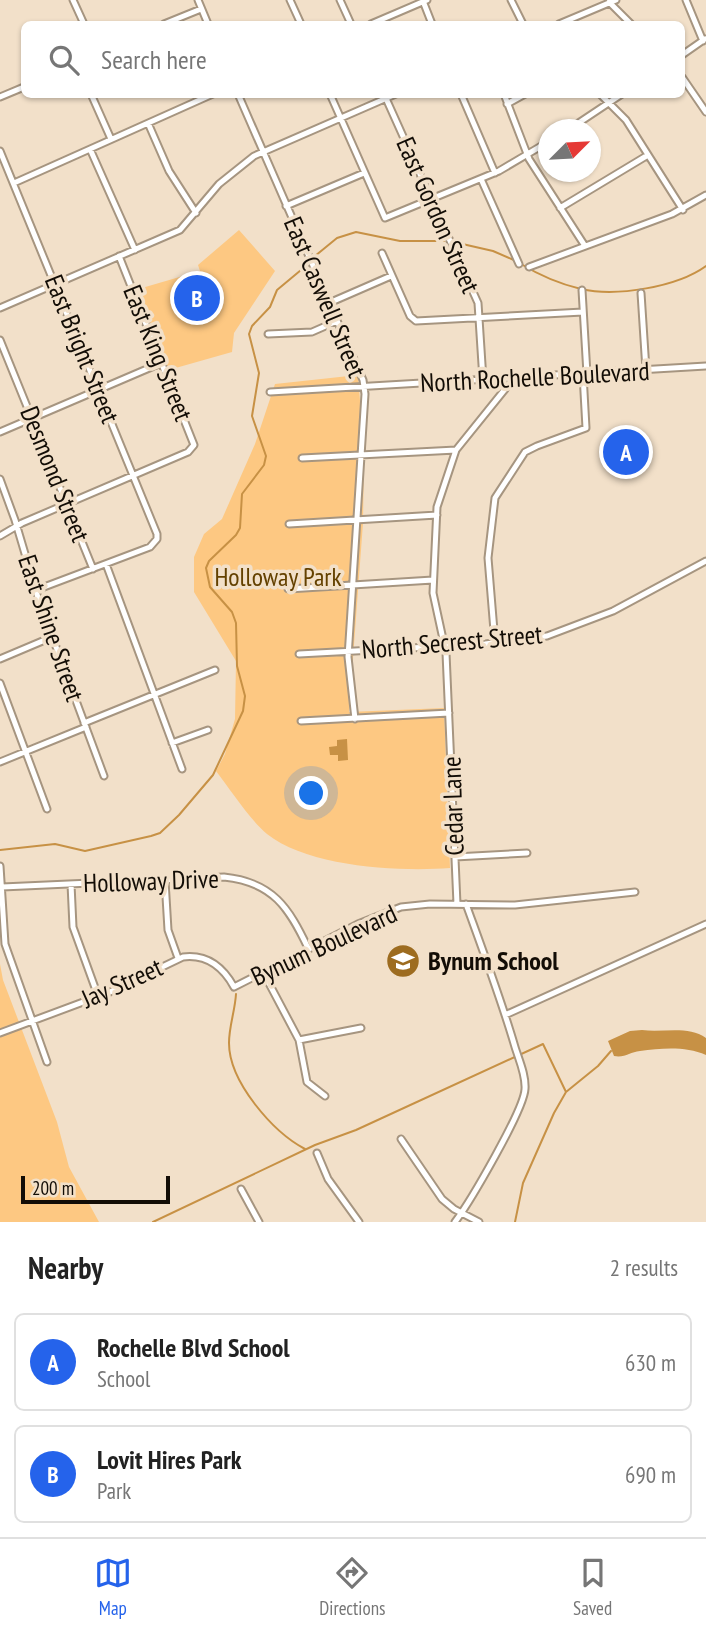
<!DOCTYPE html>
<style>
body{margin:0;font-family:"PT Sans Narrow",sans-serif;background:#f2f2f2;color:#222}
.compass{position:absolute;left:538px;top:119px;width:63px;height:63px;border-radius:50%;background:#fff;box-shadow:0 2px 5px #0004;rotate:66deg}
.scale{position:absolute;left:21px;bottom:18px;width:149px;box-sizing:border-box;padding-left:7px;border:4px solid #130d06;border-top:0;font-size:19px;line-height:24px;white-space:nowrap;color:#130d06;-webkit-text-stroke:5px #f2e0c9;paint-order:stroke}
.you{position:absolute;left:312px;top:794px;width:24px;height:24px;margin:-18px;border:5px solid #fff;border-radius:50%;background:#1a73e8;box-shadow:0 0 0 10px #1a73e833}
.badge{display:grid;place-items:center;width:46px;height:46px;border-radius:50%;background:#2563eb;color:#fff;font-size:23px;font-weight:700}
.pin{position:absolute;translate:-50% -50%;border:4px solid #fff;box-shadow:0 2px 7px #0006}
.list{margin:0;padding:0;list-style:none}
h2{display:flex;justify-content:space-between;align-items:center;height:91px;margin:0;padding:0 28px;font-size:30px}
h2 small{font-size:23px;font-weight:400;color:#767676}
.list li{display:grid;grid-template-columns:46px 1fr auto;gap:21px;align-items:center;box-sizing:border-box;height:98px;margin:0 14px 14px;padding:0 14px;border:2px solid #e0e0e0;border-radius:10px}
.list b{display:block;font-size:26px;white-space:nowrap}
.list p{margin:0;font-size:23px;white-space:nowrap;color:#767676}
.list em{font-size:23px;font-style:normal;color:#767676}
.icon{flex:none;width:38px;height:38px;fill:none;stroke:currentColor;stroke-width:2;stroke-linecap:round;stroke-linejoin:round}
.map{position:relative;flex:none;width:706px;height:1222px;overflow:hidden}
.search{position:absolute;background:#fff;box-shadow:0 2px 5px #0004;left:21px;right:21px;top:21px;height:77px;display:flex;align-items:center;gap:18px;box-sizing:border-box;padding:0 24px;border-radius:10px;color:#767676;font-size:26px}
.sheet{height:315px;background:#fff}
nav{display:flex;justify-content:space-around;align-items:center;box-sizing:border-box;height:98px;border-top:2px solid #e0e0e0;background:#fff;font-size:19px;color:#767676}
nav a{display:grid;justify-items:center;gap:4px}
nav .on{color:#2563eb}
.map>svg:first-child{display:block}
.green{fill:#fdc882}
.water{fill:#c79145}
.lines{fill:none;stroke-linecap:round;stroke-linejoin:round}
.stream{stroke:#c79145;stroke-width:2}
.minor-casing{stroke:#a69580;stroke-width:9}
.minor{stroke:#fff;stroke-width:5}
.labels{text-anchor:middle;stroke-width:7;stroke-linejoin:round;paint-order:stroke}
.street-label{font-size:26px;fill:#130d06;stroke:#f2e0c9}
.park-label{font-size:26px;fill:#644100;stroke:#f2e0c9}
.poi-label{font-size:26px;font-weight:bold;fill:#130d06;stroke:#f2e0c9;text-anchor:start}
</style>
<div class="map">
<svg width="706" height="1222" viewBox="0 0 706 1222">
<rect width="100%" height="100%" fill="#f2e0c9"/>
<path class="green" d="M239,230L275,271L234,333L232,352L165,371L135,290L200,271L198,265Z
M358,375L364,452L363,523L349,712L444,708L450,868C400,872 308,867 267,834C250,820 230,789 216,771L225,754L235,719L236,661L194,592V557L204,534L222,519L255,444L275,384Z
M0,964L3,980L57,1122L69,1167L99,1222H0Z"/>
<path class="water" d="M347,739L348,760L338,761V755H330L329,747L337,746V740Z
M642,1030C663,1033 688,1025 706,1038V1055C686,1046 662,1048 640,1051C630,1052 625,1058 614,1056L608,1041L630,1031Z"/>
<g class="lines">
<path class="stream" d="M458,243L493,251L516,261
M315,256L337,238L356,232L400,241H444
M521,264C539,275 560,284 581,289C617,297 677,287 706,266
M0,850L55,844L85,851L151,836L160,833L179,815L213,775L243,711L245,696L237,666L236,623L232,612L210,587L206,568L209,561L236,535L240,528L242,494L264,465L266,456L252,416L259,373L249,334L252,326L270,307L277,290L307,265
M236,994C235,1011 229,1026 229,1043C229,1082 273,1132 305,1149
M153,1222L315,1145L356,1130L543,1044L566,1092
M515,1222L523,1183L554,1113L566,1092L598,1066L611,1051"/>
<g class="minor-casing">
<path id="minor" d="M73,0L84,24
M198,0L208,24
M290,0L301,24
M340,0L351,24
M511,0L523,24
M686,0L703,41
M423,1L432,24
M609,2L631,24
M164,24L201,9
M371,24L427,0
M559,24L616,0
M682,55L705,39
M682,77L706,112
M91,94L111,139
M238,94L363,380L365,394L348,657L355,719
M330,94L385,218L499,171L548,142
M384,94L478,303L483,380
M461,94L495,173
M504,94L529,159L585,246
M600,94L626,120L683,210
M0,97L24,87
M507,104L525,94
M148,123L169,171L196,213
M568,130L622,94
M90,149L135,250
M0,151L157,534V539L150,547L36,590
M481,179L519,264
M14,183L213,94
M286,206L364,173
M560,208L648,155
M382,253L410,316L416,321L583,312
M529,267L672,214L706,195
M582,290L587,374
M641,293L646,370
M329,303L391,276
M0,308L180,230L219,184L254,156L396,94
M268,334L312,332L337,321
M0,340L93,569
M270,392L706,366
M0,432L161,363
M302,458L456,450
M0,479L15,520L39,601L104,776
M289,524L437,515
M0,536L22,523L188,452L194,445L119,256
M106,564L182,769
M288,589L433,580
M495,643L488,558L495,498L525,452L537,446L586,428L583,374
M299,654L485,644L547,636L613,611L706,561
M0,659L52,637
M0,683L47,809
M301,721L449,713
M84,723L215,670
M172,743L208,730
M0,762L86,727
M455,857L527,853
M0,866L5,944L47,1062
M165,880L168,930L178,958
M71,884L73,927L98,996
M2,887L224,877C273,882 289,908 308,948
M457,904L446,653L433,593L437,507L456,450L514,378
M263,972L299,1040L307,1082L325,1096
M505,1015L706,924
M0,1033L110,992L183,957C207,954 223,967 234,987L358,924L401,907L430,904L515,905L635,892
M299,1040L361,1028
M401,1139L442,1199L454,1209L479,1222
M317,1153L328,1179L359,1222
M241,1189L259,1222
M455,1222C470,1202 524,1110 525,1089C526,1075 519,1060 515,1047C501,999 483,951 466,904"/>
</g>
<use href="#minor" class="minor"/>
</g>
<defs>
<g id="school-disc" transform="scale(1.75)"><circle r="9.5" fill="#9d6c20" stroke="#f2e0c9"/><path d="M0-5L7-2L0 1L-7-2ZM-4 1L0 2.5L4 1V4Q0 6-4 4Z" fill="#fff"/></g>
</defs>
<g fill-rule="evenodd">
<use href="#school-disc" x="403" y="961"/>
</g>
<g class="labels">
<g class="street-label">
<text transform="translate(438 215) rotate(66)" y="9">East Gordon Street</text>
<text transform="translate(325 297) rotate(67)" y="9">East Caswell Street</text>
<text transform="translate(82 349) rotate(68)" y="9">East Bright Street</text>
<text transform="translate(158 353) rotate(68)" y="9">East King Street</text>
<text transform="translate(535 377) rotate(-3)" y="9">North Rochelle Boulevard</text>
<text transform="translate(55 474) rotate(68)" y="9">Desmond Street</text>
<text transform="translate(51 628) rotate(71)" y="9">East Shine Street</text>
<text transform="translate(452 642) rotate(-5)" y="9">North Secrest Street</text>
<text transform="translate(453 806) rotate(-92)" y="9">Cedar Lane</text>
<text transform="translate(151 881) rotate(-2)" y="9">Holloway Drive</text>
<text transform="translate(324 945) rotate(-25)" y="9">Bynum Boulevard</text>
<text transform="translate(122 983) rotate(-24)" y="9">Jay Street</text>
</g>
<g class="park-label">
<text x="278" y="586">Holloway Park</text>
</g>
<g class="poi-label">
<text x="428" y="970">Bynum School</text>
</g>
</g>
</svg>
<svg class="compass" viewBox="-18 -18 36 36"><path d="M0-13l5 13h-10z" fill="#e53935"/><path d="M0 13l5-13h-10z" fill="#767676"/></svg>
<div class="scale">200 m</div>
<div class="you"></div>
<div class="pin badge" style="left:626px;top:452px">A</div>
<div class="pin badge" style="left:197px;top:298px">B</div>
<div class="search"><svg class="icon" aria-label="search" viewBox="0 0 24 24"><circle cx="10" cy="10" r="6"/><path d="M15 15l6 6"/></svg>Search here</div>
</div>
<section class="sheet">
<h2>Nearby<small>2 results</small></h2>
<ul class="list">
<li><span class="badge">A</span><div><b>Rochelle Blvd School</b><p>School</p></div><em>630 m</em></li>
<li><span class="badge">B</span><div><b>Lovit Hires Park</b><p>Park</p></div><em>690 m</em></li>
</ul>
</section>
<nav>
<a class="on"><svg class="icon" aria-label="map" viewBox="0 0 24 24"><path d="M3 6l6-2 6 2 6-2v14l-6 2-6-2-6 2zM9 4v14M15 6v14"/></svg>Map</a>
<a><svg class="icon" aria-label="directions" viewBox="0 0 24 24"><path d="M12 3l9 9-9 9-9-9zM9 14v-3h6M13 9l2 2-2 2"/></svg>Directions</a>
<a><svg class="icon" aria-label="saved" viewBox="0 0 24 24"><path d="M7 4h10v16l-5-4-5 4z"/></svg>Saved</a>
</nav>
